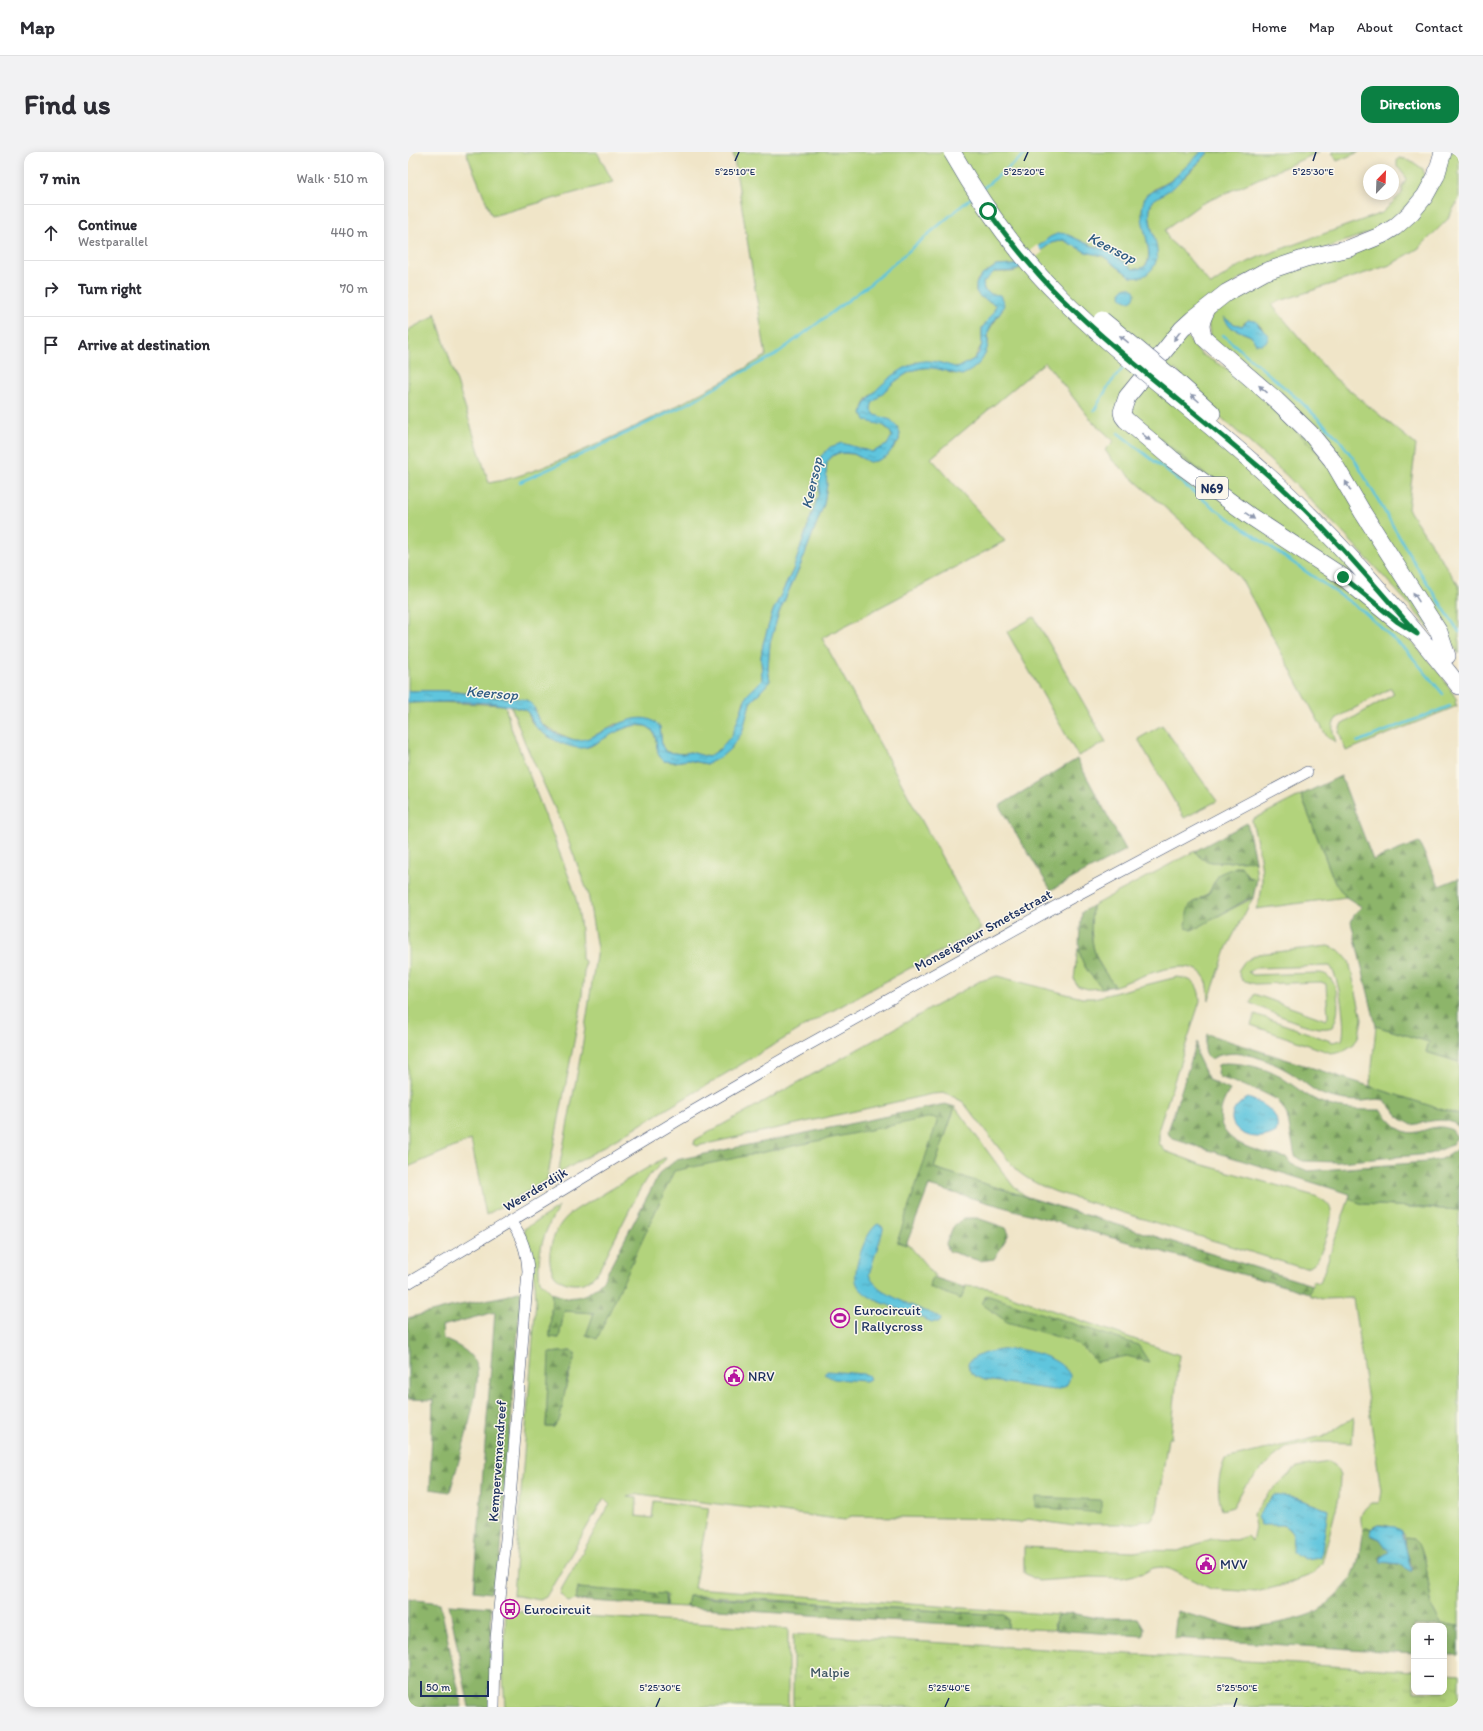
<!DOCTYPE html>
<meta charset="utf-8">
<style>
body{margin:0;font-family:Itim,sans-serif;background:#f2f2f3;color:#2b2b33}
.controls{position:absolute;right:12px;bottom:12px;display:grid;overflow:hidden;border-radius:8px;box-shadow:0 2px 10px #0003}
.controls button{width:36px;height:36px;display:grid;place-items:center;padding:0;border:0;border-bottom:1px solid #e1e1e2;background:#fff;color:#2b2b33;font:20px sans-serif}
.compass{position:absolute;left:955px;top:12px;width:36px;height:36px;border-radius:50%;background:#fff;box-shadow:0 2px 10px #0003;rotate:23deg}
.scale{position:absolute;left:12px;bottom:10px;width:69px;box-sizing:border-box;padding-left:4px;border:2px solid #1b2f5e;border-top:0;font-size:11px;line-height:14px;white-space:nowrap;color:#1b2f5e;-webkit-text-stroke:3px #fbf7ec;paint-order:stroke}
.stop{position:absolute;width:12px;height:12px;margin:-9px;border:3px solid #0b8043;border-radius:50%;background:#fff}
.stop.end{background:#0b8043;border-color:#fff;box-shadow:0 1px 4px #0008}
.list{margin:0;padding:0;list-style:none}
h2{display:flex;justify-content:space-between;align-items:center;height:52px;margin:0;padding:0 16px;font-size:17px}
h2 small{font-size:13px;font-weight:400;color:#7c7c81}
.list li{display:grid;grid-template-columns:26px 1fr auto;gap:12px;align-items:center;box-sizing:border-box;height:56px;padding:0 16px;border-top:1px solid #e1e1e2}
.list b{display:block;font-size:15px;white-space:nowrap}
.list p{margin:0;font-size:13px;white-space:nowrap;color:#7c7c81}
.list em{font-size:13px;font-style:normal;color:#7c7c81}
.icon{flex:none;width:22px;height:22px;fill:none;stroke:currentColor;stroke-width:2;stroke-linecap:round;stroke-linejoin:round}
.map{position:relative;flex:none;width:1051px;height:1555px;overflow:hidden;border-radius:12px}
header{display:flex;align-items:center;gap:24px;box-sizing:border-box;height:56px;padding:0 20px;background:#fff;border-bottom:1px solid #e1e1e2}
header strong{font-size:19px}
nav{display:flex;gap:22px;margin-inline-start:auto;font-size:14px}
.intro{display:flex;align-items:center;justify-content:space-between;box-sizing:border-box;height:96px;padding:0 24px}
h1{margin:0;font-size:28px}
.button{padding:10px 18px;border-radius:12px;background:#0b8043;color:#fff;font-size:14px;font-weight:700}
main{display:flex;gap:24px;padding:0 24px}
aside{flex:1;background:#fff;border-radius:12px;box-shadow:0 2px 10px #0003}
.map>svg:first-child{display:block}
.grass{fill:#b2d37b;stroke:#66816c;fill-rule:evenodd}
.forest{fill:url(#forest-firs);stroke:#547264}
.park{fill:url(#park-tufts);stroke:#66816c}
.water{fill:url(#water-ripples);stroke:#3d7a9e}
.pier{fill:#f0e5c8}
.lines{fill:none;stroke-linecap:round;stroke-linejoin:round}
.stream{stroke:#5fc5dd;stroke-width:2.5}
.street-casing{stroke:#3b4a6e;stroke-width:12}
.primary-casing{stroke:#3b4a6e;stroke-width:18}
.street{stroke:#fff;stroke-width:11}
.primary{stroke:#fff;stroke-width:17}
.primary-bridge-casing{stroke:#3b4a6e;stroke-width:18;stroke-linecap:butt}
.primary-bridge{stroke:#fff;stroke-width:17}
.oneway{fill:#8d97ae}
.route{stroke:#0b8043;stroke-width:5}
.ticks{fill:none;stroke:#1b2f5e;stroke-width:1.5}
.labels{text-anchor:middle;stroke-width:3;stroke-linejoin:round;paint-order:stroke}
.shield{fill:#fbf7ec;stroke:#5e6b89;stroke-width:1}
.shield-label{font-size:13px;font-weight:bold;fill:#1b2f5e}
.street-label{font-size:14px;fill:#1b2f5e;stroke:#fbf7ec}
.poi-label{font-size:14px;fill:#1b2f5e;stroke:#fbf7ec;text-anchor:start}
.park-label{font-size:14px;fill:#415865;stroke:#fbf7ec}
.water-label{font-size:15px;font-style:italic;fill:#2f5c84;stroke:#fbf7ec}
.ticks-label{font-size:10px;text-anchor:middle;fill:#1b2f5e;stroke:#fbf7ec;stroke-width:3;stroke-linejoin:round;paint-order:stroke}
</style>
<header>
<strong>Map</strong>
<nav><a>Home</a><a>Map</a><a>About</a><a>Contact</a></nav>
</header>
<div class="intro"><h1>Find us</h1><a class="button">Directions</a></div>
<main>
<aside>
<h2>7 min<small>Walk · 510 m</small></h2>
<ul class="list">
<li><svg class="icon" aria-label="ahead" viewBox="0 0 24 24"><path d="M12 20V5M6 11l6-6 6 6"/></svg><div><b>Continue</b><p>Westparallel</p></div><em>440 m</em></li>
<li><svg class="icon" aria-label="right" viewBox="0 0 24 24"><path d="M7 20v-9h11M14 6l5 5-5 5"/></svg><div><b>Turn right</b></div><em>70 m</em></li>
<li><svg class="icon" aria-label="arrive" viewBox="0 0 24 24"><path d="M6 21V4h12l-3 4 3 4H6"/></svg><div><b>Arrive at destination</b></div></li>
</ul>
</aside>
<div class="map">
<svg width="1051" height="1555" viewBox="0 0 1051 1555">
<defs>
<pattern id="forest-firs" width="22" height="20" patternUnits="userSpaceOnUse"><rect width="22" height="20" fill="#8db56b"/><path d="M5 1l3.5 6h-7zM16 11l3.5 6h-7z" fill="#72945b"/></pattern>
<pattern id="park-tufts" width="24" height="20" patternUnits="userSpaceOnUse"><rect width="24" height="20" fill="#b2d37b"/><path d="M3 7l-1-3M5 7V3M7 7l1-3M15 17l-1-3M17 17v-4M19 17l1-3" fill="none" stroke="#98b56d"/></pattern>
<pattern id="water-ripples" width="26" height="14" patternUnits="userSpaceOnUse"><rect width="26" height="14" fill="#5fc5dd"/><path d="M2 4q2-2 4 0t4 0M15 11q2-2 4 0t4 0" fill="none" stroke="#4ea0b6"/></pattern>
</defs>
<rect width="100%" height="100%" fill="#fbf7ec"/>
<filter id="ink" filterUnits="userSpaceOnUse"><feTurbulence type="fractalNoise" baseFrequency=".025" numOctaves="2"/><feDisplacementMap in="SourceGraphic" scale="8" xChannelSelector="R" yChannelSelector="G"/><feConvolveMatrix kernelMatrix="1 2 1 2 8 2 1 2 1" color-interpolation-filters="sRGB"/></filter>
<filter id="wash" filterUnits="userSpaceOnUse"><feTurbulence type="fractalNoise" baseFrequency=".012" numOctaves="4" result="noise"/><feDisplacementMap in="SourceGraphic" scale="16" xChannelSelector="R" yChannelSelector="G"/><feGaussianBlur stdDeviation="0.9" result="paint"/><feColorMatrix in="noise" values="0 0 0 0 0 0 0 0 0 0 0 0 0 0 0 0 0 1.4 0 .05"/><feComposite in="paint" operator="in"/></filter>
<g filter="url(#wash)">
<rect width="100%" height="100%" fill="#f0e5c8"/>
<path class="grass" d="M58,0H189L205,30L84,64Z
M325,0H793C784,10 773,21 762,29C756,33 747,35 743,40C740,42 737,49 735,53C729,70 757,120 725,117L696,96L682,93L662,84L642,85L607,113L588,114L573,124L569,128L568,139L571,144L588,153L585,161L574,176V192L566,207L550,216L508,210L488,222L470,237L459,247L455,256L483,280C486,292 473,298 464,300C440,296 434,283 413,304L411,341L385,418L365,459L355,492L353,505L354,528C349,536 341,539 336,549C334,554 334,559 332,564C327,582 316,597 300,605L282,600L274,602L258,600L254,594L252,575L207,572L179,588L168,589L147,580L133,571L129,565L128,558L119,548L39,539H0V178L26,164L27,161L81,331C117,325 150,309 183,295C244,268 301,238 358,204Z
M801,0H911L793,52L757,78L761,88L777,102L803,133L829,115L851,105L974,61L994,41V35L998,27L995,20L989,15V9L991,6L1002,8L1015,17L1018,28L1010,43L974,76L831,127L709,253L992,476L1033,523L1049,548L1047,550L1049,554L938,599L931,580L933,573L986,542L983,536L929,566C922,573 925,581 928,590L919,585L835,430L820,412L704,308L697,298L706,289L684,269L637,210L523,306L597,389L414,486L573,777L404,870L150,1022L174,896L189,797L180,741L154,672L117,591L103,554L118,558C121,561 121,565 123,569C132,583 162,598 180,595C185,594 191,588 196,586C206,580 228,569 240,575C252,581 245,600 256,609L266,610L280,608L299,612L334,581L342,551L362,529L360,516L362,491L371,460L393,412L416,352L419,332L418,322L419,310L424,304L430,301L446,302L453,306L486,296L491,288L492,281L467,263L463,257V252C476,239 496,218 515,216C525,214 536,218 545,222L577,203L580,191L581,178L595,157L583,142L576,138L575,131L586,120H604L609,118L643,91L655,88L678,100L695,104L723,125L745,115L749,104L741,62L744,49L778,24Z
M924,0H951L929,9Z
M1041,0H1051V47L1039,68L1011,96L982,113L863,152L923,223L1008,293L1000,357L1051,434V502L1014,448L957,352L802,184L800,169L809,156L853,128L969,92ZM823,170L826,172L834,174L837,170L850,172L858,180L846,189L843,184L833,180Z
M778,184L793,202L833,225L918,308L1029,486L999,450L938,384L877,322L798,252L767,217L749,239L788,264L976,447L843,362L721,261L729,243Z
M626,465L698,590L670,604L599,480Z
M27,550L97,553L102,573L164,733C172,758 174,781 174,807L177,809L173,854L139,1028L78,1063L63,988L0,1015V551Z
M754,573L809,649L776,666L730,587Z
M893,643L927,731L938,745L848,757C861,729 850,697 844,668Z
M787,699C798,719 827,706 847,709L849,727L840,725L836,718L806,730L801,741L786,750L783,778L845,746L819,795L801,848C800,841 801,832 797,826C783,800 729,827 707,834C683,804 682,792 684,754Z
M920,794L931,798L941,809L954,867L951,883L946,892L935,899L923,901L843,873L847,862L925,890L934,888C939,876 931,824 922,814L847,816L840,820L845,823L912,821C932,822 934,863 924,875C907,882 860,858 842,851L846,842L918,868L920,865L918,832L913,830L847,832L834,828L830,819L836,810L850,802Z
M670,796C676,813 682,824 695,836L680,837L669,834L666,827Z
M589,824L674,846H686L769,825C785,827 791,832 792,849L751,976V991L757,999L792,1012L907,1044C914,1047 921,1051 923,1058C925,1068 913,1106 906,1112C902,1116 897,1116 891,1115L648,1040C633,1034 620,1028 608,1018L555,950L538,941L524,942L289,994L286,992L287,988L572,829Z
M968,874L1021,890L1018,900L1051,910V963L962,935Z
M547,955L605,1034L619,1045L526,1016Z
M526,962L531,967L492,1089L500,1092L527,1124L523,1134L552,1145L557,1134L581,1136L771,1203L763,1286H760L749,1359L743,1368L721,1372H668L666,1374L620,1367L612,1371L598,1370L589,1367L443,1364L437,1368L230,1342L219,1345L229,1346L228,1364L244,1366L246,1349L301,1356L286,1436L651,1463L646,1471L647,1478L600,1476V1467L597,1463L304,1444H281L279,1455L258,1454L259,1443L170,1436L168,1448L160,1450L152,1442L154,1436L202,1352L196,1346L138,1445L132,1448L105,1443L128,1148L127,1131L116,1077L151,1055C136,1078 128,1102 132,1129L144,1141L142,1185L151,1186L156,1159L186,1161L179,1183L265,1018ZM163,1199L167,1201V1204L146,1275H138L142,1201Z
M256,1006H258L257,1008L238,1027L231,1039L191,1118C189,1121 186,1125 183,1127C172,1136 149,1133 144,1118C138,1103 145,1081 155,1069C164,1058 178,1052 190,1045C212,1032 234,1019 256,1006Z
M941,1047L955,1052L1051,1058V1474L1033,1472L1024,1455L1017,1408L1012,1393L1006,1387L997,1386L996,1381C986,1376 972,1368 963,1377L959,1375L955,1378C951,1365 952,1360 963,1351H971L973,1339L945,1146L914,1147L901,1143L905,1129L912,1131Z
M946,1265L944,1291L909,1290L878,1296L866,1305L837,1334L825,1355L814,1358C808,1340 810,1325 817,1307L919,1283Z
M921,1310L929,1316L932,1323L931,1345L914,1411L905,1422L876,1433L848,1440L803,1437L762,1417L753,1415L745,1416L736,1421L714,1426L682,1425L631,1429L616,1421V1395L726,1400L738,1398L770,1399L803,1387L827,1388L839,1384L844,1389L847,1375L845,1363L860,1342L889,1315ZM888,1346L920,1358L885,1380L875,1373Z
M98,1459L380,1477V1555H97L95,1524Z"/>
<path class="forest" d="M669,607L718,698L643,738L591,654Z
M933,624L965,708L1011,690L1031,734L1051,726V910L1018,900L1021,890L968,874L943,770L948,760L954,755L938,745L927,731L893,643Z
M839,671L847,709C827,706 798,719 787,699Z
M830,714H833L840,725L849,727L845,746L838,748L791,775L783,778L778,776L779,761L782,753L801,741L811,722Z
M684,754C682,792 683,804 707,834L695,836C666,809 670,797 674,760Z
M799,882L1051,963V975C1038,963 1020,970 1004,973C1001,971 997,969 993,967C987,962 984,954 977,949C969,945 961,949 953,949C941,949 930,947 919,944C905,940 896,929 883,921C862,908 826,893 803,907C794,902 797,890 799,882Z
M789,890V903L801,928L822,938C791,985 841,999 878,1005L883,1012L900,1019L1019,1010L1034,1007L1051,996V1058L955,1052L941,1047L942,1042L765,987L761,983L760,979Z
M817,911C835,911 855,915 871,924C886,933 898,945 915,951C932,958 955,958 973,958C978,964 984,971 990,976C1010,990 1022,967 1044,978L1049,985L1044,993L1022,1002L930,1010L894,1009L887,1004L879,963L870,948L854,940L811,925L809,922L810,913Z
M537,952L547,955L526,1016L904,1133L901,1141L521,1034L498,1093L489,1090L529,970V967L524,965L266,1019L189,1187L178,1183L186,1161L156,1159L151,1186L142,1185L144,1141C166,1150 181,1145 196,1127L251,1022L268,1008Z
M556,1066H569L598,1076L601,1082L586,1107L572,1109L541,1099L538,1092L545,1075Z
M525,1125L558,1136L553,1147L521,1135Z
M113,1139L90,1437L83,1436V1441L66,1439L87,1160L34,1174L35,1187C49,1193 61,1198 68,1212C76,1231 48,1317 42,1340L22,1337L25,1248L0,1247V1166L42,1155L97,1144Z
M578,1143L730,1193L741,1210L719,1204L688,1210L678,1198L663,1189L599,1170L574,1152Z
M163,1199L167,1201V1204L159,1228L152,1266L146,1275H138L141,1201Z
M628,1345L693,1348V1361L628,1355Z
M959,1375L963,1377L964,1384L972,1387L981,1398L980,1402L973,1406L972,1409L995,1413L1002,1418L1004,1415L998,1398L997,1386L1006,1387L1012,1393L1017,1408L1024,1455L1033,1472L1051,1474V1503H1036V1474H1006V1501L766,1486L769,1459L830,1476C846,1477 898,1467 911,1458C922,1451 941,1433 946,1420C952,1408 952,1391 955,1378Z
M170,1436L257,1442L258,1454L168,1448Z
M281,1444L597,1463L600,1467V1476L279,1455Z
M0,1447L32,1451L54,1555H0Z
M41,1452L83,1455V1555H61Z
M663,1461L690,1466H730L736,1476L735,1484L647,1478L648,1465Z"/>
<path class="park" d="M385,1482L1006,1519V1540H1036V1521L1051,1522V1555H385Z"/>
<path class="water" d="M793,0H801L766,35L744,49C736,72 751,86 749,105C747,118 736,128 723,125L695,104L678,100L655,88L643,91L607,119L586,120L575,131L576,138L583,142L592,143L596,152C594,162 586,167 582,176C579,180 580,186 580,191C579,206 567,218 554,223C541,221 528,214 514,216C495,219 476,239 464,252L463,257L467,263L483,268L489,274L492,281L491,288L479,304L468,309L461,310L446,302L439,301H430L424,304L419,310L418,322L419,332L416,352L393,412L371,460L362,491L360,516L362,529L342,551L334,581L322,597L313,605L299,612L280,608L266,610L256,609C244,601 253,581 240,575C222,566 195,590 179,595C166,600 138,585 129,576C123,570 123,563 118,558C81,547 39,550 0,551V539C13,539 27,538 40,539C58,541 76,545 94,546C103,547 113,544 121,550C127,554 127,559 129,565C133,577 156,586 167,588C188,592 230,548 252,575L254,594L258,600L274,602L282,600L300,605L311,598L324,583L339,543L354,528L353,505L355,492L365,459L385,418L411,341L413,304L422,295L434,291L464,300L479,293L484,284C480,270 467,273 457,268L454,261C457,242 497,210 516,209C527,208 539,213 550,216L566,207L571,201L574,192V176L585,161L588,153L571,144L568,139V132L573,124L588,114L607,113L642,85L651,81L658,82L682,93L701,99L725,117C752,119 737,86 735,71C733,63 734,51 738,43L763,29Z
M713 142a7 7 0 1 1 14 0a7 7 0 1 1-14 0Z
M815,165L826,172L834,174L840,168L848,169L851,174L860,183V188L855,192H848L843,184L822,175Z
M840,946C856,952 874,961 868,980C840,997 802,967 840,946Z
M470,1072L475,1075V1078L461,1122C466,1142 512,1156 529,1164L533,1167L532,1170H524L467,1148C460,1144 452,1139 449,1132C443,1119 459,1077 470,1072Z
M610,1197C628,1200 653,1207 662,1223C661,1233 656,1237 646,1238L577,1228C568,1226 560,1221 560,1211C573,1198 593,1198 610,1197Z
M419,1219L455,1222L460,1223L462,1227L458,1229L426,1227L416,1222Z
M866,1343L888,1346L920,1358L913,1405L897,1407L884,1400L885,1380L875,1373H853L849,1365Z
M970,1373L987,1375L994,1379L1003,1418H1000L992,1412L973,1410V1405L981,1400L972,1387L963,1383V1377Z"/>
<path class="pier" d="M629,93L635,100L616,115L610,108Z"/>
<g class="lines">
<path class="stream" d="M574,37L620,0
M815,183L891,248L931,287L948,310L1007,412L1051,480
M686,259L701,233L716,215
M710,281L806,356L955,459L1000,500L1035,542
M112,330L181,299L283,250L329,223L367,203L462,132L564,45
M949,590L1042,554"/>
</g>
</g>
<g filter="url(#ink)">
<g class="lines">
<g class="street-casing">
<path id="street" d="M0,1131L270,968L389,899L661,747L899,620
M86,1555L87,1497L102,1347L120,1119C119,1099 114,1085 102,1069"/>
</g>
<g class="primary-casing">
<path id="primary" d="M798,159C793,169 791,175 796,186L868,248L902,281L924,308L955,361L1031,480L1039,504
M768,229L804,261
M760,239C813,283 866,326 914,376C963,425 1008,480 1051,534
M1009,482L990,470L935,425L842,364L801,334L764,307L718,268L715,264L714,260L719,245L774,177L785,167L818,141L856,120L898,106L942,96L974,83L987,75L1003,61L1017,44L1028,24L1035,0"/>
</g>
<use href="#street" class="street"/>
<use href="#primary" class="primary"/>
<g class="primary-bridge-casing">
<path id="primary-bridge" d="M544,0C574,53 609,102 652,145C686,179 723,209 760,239
M694,168L768,229"/>
</g>
<use href="#primary-bridge" class="primary-bridge"/>
</g>
<defs><path id="oneway-solid" d="M-6-.8H1V-3.2L6.5 0L1 3.2V.8H-6Z"/></defs>
<g class="oneway">
<use href="#oneway-solid" transform="translate(769 184) rotate(127)"/>
<use href="#oneway-solid" transform="translate(716 187) rotate(-141)"/>
<use href="#oneway-solid" transform="translate(855 237) rotate(-139)"/>
<use href="#oneway-solid" transform="translate(787 246) rotate(-138)"/>
<use href="#oneway-solid" transform="translate(738 285) rotate(41)"/>
<use href="#oneway-solid" transform="translate(940 334) rotate(-119)"/>
<use href="#oneway-solid" transform="translate(842 364) rotate(35)"/>
<use href="#oneway-solid" transform="translate(1008 445) rotate(-123)"/>
</g>
</g>
<g class="lines" filter="url(#ink)">
<path class="route" d="M580,59C602,89 625,118 652,145C714,206 785,257 851,315C909,365 959,424 1009,482L990,470L935,425"/>
</g>
<path class="ticks" d="M327,9L331,0M616,9L620,0M905,9L908,0M248,1555L252,1546M537,1555L541,1546M826,1555L829,1546"/>
<defs>
<g id="stadium-ring" transform="scale(1)"><circle r="9.5" fill="#fbf7ec" stroke="#b5179e" stroke-width="1.5"/><path d="M0-5a6.5 5 0 1 0 0 10a6.5 5 0 1 0 0-10ZM-3.5-1.8h7v3.6h-7Z" fill="#b5179e"/></g>
<g id="civic-ring" transform="scale(1)"><circle r="9.5" fill="#fbf7ec" stroke="#b5179e" stroke-width="1.5"/><path d="M-.6-6.5H3V-4.5H.6V-3L4-1V1h2V6H-6V1h2V-1L-.6-3ZM-1.2 2.5V6h2.4V2.5Z" fill="#b5179e"/></g>
<g id="bus-ring" transform="scale(1)"><circle r="9.5" fill="#fbf7ec" stroke="#b5179e" stroke-width="1.5"/><path d="M-5-6H5V4H4V6H2V4H-2V6H-4V4H-5ZM-3.5-4V0h7V-4ZM-3.5 1.2v1.5H-2V1.2ZM2 1.2v1.5H3.5V1.2Z" fill="#b5179e"/></g>
</defs>
<g fill-rule="evenodd">
<use href="#stadium-ring" x="432" y="1166"/>
<use href="#civic-ring" x="326" y="1224"/>
<use href="#civic-ring" x="798" y="1412"/>
<use href="#bus-ring" x="102" y="1457"/>
</g>
<g class="labels">
<rect class="shield" x="788" y="325" width="32" height="22" rx="3"/>
<g class="shield-label">
<text x="804" y="341">N69</text>
</g>
<g class="street-label">
<text transform="translate(575 778) rotate(-29)" y="5">Monseigneur Smetsstraat</text>
<text transform="translate(127 1037) rotate(-31)" y="5">Weerderdijk</text>
<text transform="translate(89 1309) rotate(-86)" y="5">Kempervennendreef</text>
</g>
<g class="poi-label">
<text x="446" y="1163">Eurocircuit<tspan x="446" dy="16">| Rallycross</tspan></text>
<text x="340" y="1229">NRV</text>
<text x="812" y="1417">MVV</text>
<text x="116" y="1462">Eurocircuit</text>
</g>
<g class="park-label">
<text x="422" y="1525">Malpie</text>
</g>
<g class="water-label">
<text transform="translate(704 96) rotate(27)" y="5">Keersop</text>
<text transform="translate(404 331) rotate(-77)" y="5">Keersop</text>
<text transform="translate(84 541) rotate(5)" y="5">Keersop</text>
</g>
</g>
<g class="ticks-label">
<text x="327" y="23">5°25'10"E</text>
<text x="616" y="23">5°25'20"E</text>
<text x="905" y="23">5°25'30"E</text>
<text x="252" y="1539">5°25'30"E</text>
<text x="541" y="1539">5°25'40"E</text>
<text x="829" y="1539">5°25'50"E</text>
</g>
</svg>
<div class="controls">
<button>+</button>
<button>−</button>
</div>
<svg class="compass" viewBox="-18 -18 36 36"><path d="M0-13l5 13h-10z" fill="#e53935"/><path d="M0 13l5-13h-10z" fill="#7c7c81"/></svg>
<div class="scale">50 m</div>
<div class="stop" style="left:580px;top:59px"></div>
<div class="stop end" style="left:935px;top:425px"></div>
</div>
</main>
